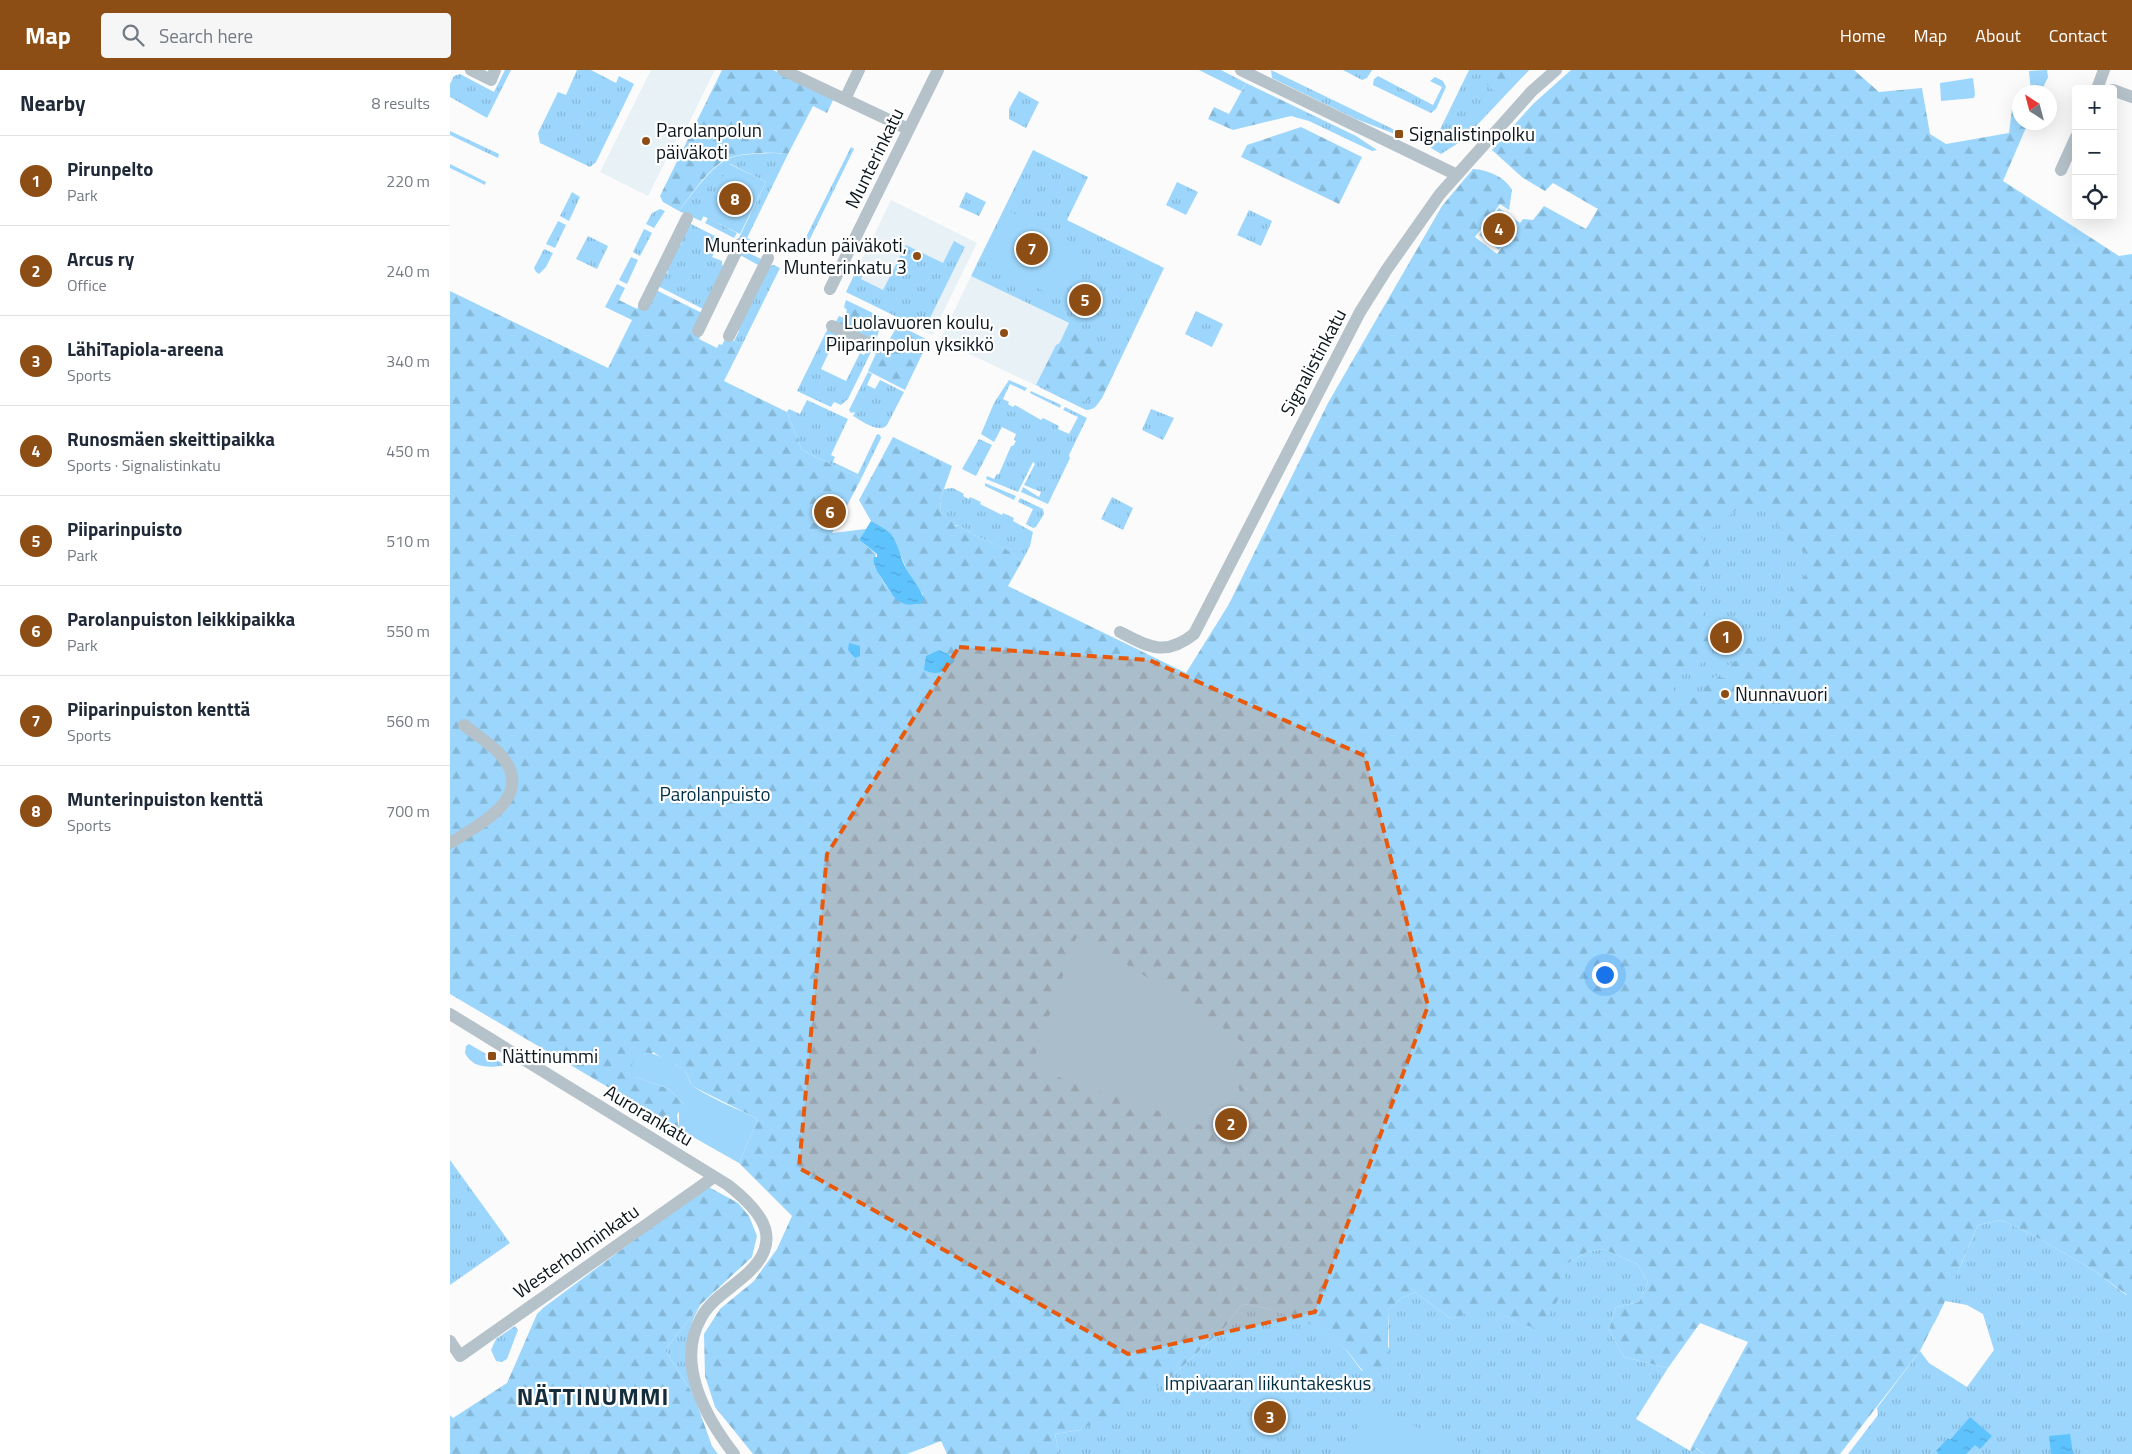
<!DOCTYPE html>
<meta charset="utf-8">
<style>
body{margin:0;font-family:"Titillium Web",sans-serif;background:#f6f6f7;color:#1f2937}
.controls{position:absolute;right:15px;top:15px;display:grid;overflow:hidden;border-radius:5px;box-shadow:0 5px 20px #0002}
.controls button{width:45px;height:45px;display:grid;place-items:center;padding:0;border:0;border-bottom:1px solid #e0e1e3;background:#fff;color:#1f2937;font:25px sans-serif}
.compass{position:absolute;left:1562px;top:15px;width:45px;height:45px;border-radius:50%;background:#fff;box-shadow:0 5px 20px #0002;rotate:324deg}
.you{position:absolute;left:1154px;top:904px;width:18px;height:18px;margin:-12px;border:4px solid #fff;border-radius:50%;background:#1a73e8;box-shadow:0 0 0 8px #1a73e833}
.badge{display:grid;place-items:center;width:32px;height:32px;border-radius:50%;background:#8d4e15;color:#fff;font-size:16px;font-weight:700}
.pin{position:absolute;translate:-50% -50%;border:2px solid #fff;box-shadow:0 1px 5px #0006}
.list{margin:0;padding:0;list-style:none}
h2{display:flex;justify-content:space-between;align-items:center;height:65px;margin:0;padding:0 20px;font-size:21px}
h2 small{font-size:16px;font-weight:400;color:#747a83}
.list li{display:grid;grid-template-columns:32px 1fr auto;gap:15px;align-items:center;box-sizing:border-box;height:90px;padding:0 20px;border-top:1px solid #e0e1e3}
.list b{display:block;font-size:19px;white-space:nowrap}
.list p{margin:0;font-size:16px;white-space:nowrap;color:#747a83}
.list em{font-size:16px;font-style:normal;color:#747a83}
.icon{flex:none;width:28px;height:28px;fill:none;stroke:currentColor;stroke-width:2;stroke-linecap:round;stroke-linejoin:round}
.map{position:relative;flex:none;width:1682px;height:1384px;overflow:hidden}
header{display:flex;align-items:center;gap:30px;box-sizing:border-box;height:70px;padding:0 25px;background:#8d4e15;color:#fff}
header strong{font-size:24px}
nav{display:flex;gap:28px;margin-inline-start:auto;font-size:18px}
.search{width:350px;height:45px;background:#f6f6f7;display:flex;align-items:center;gap:12px;box-sizing:border-box;padding:0 18px;border-radius:5px;color:#747a83;font-size:19px}
main{display:flex}
aside{flex:1;background:#fff}
.map>svg:first-child{display:block}
.built{fill:#e8f1f6}
.grass{fill:url(#grass-tufts)}
.forest{fill:url(#forest-firs);fill-rule:evenodd}
.garden{fill:#9cd6fc}
.water{fill:url(#water-ripples)}
.lines{fill:none;stroke-linecap:round;stroke-linejoin:round}
.minor{stroke:#b5c2ca;stroke-width:12}
.marked{fill:#e8590c;fill-opacity:0.2;stroke:#e8590c;stroke-width:4;stroke-dasharray:10 6;stroke-linejoin:round}
.poi-dot{fill:#8d4e15;stroke:#fff;stroke-width:2}
.labels{text-anchor:middle;stroke-width:4.5;stroke-linejoin:round;paint-order:stroke}
.poi-label{font-size:19px;fill:#0b151c;stroke:#fff;text-anchor:start}
.street-label{font-size:19px;fill:#0b151c;stroke:#fff}
.park-label{font-size:19px;fill:#012f46;stroke:#fff}
.district-label{font-size:24px;font-weight:bold;letter-spacing:1px;fill:#152d3b;stroke:#fff}
</style>
<header>
<strong>Map</strong>
<div class="search"><svg class="icon" aria-label="search" viewBox="0 0 24 24"><circle cx="10" cy="10" r="6"/><path d="M15 15l6 6"/></svg>Search here</div>
<nav><a>Home</a><a>Map</a><a>About</a><a>Contact</a></nav>
</header>
<main>
<aside>
<h2>Nearby<small>8 results</small></h2>
<ul class="list">
<li><span class="badge">1</span><div><b>Pirunpelto</b><p>Park</p></div><em>220 m</em></li>
<li><span class="badge">2</span><div><b>Arcus ry</b><p>Office</p></div><em>240 m</em></li>
<li><span class="badge">3</span><div><b>LähiTapiola-areena</b><p>Sports</p></div><em>340 m</em></li>
<li><span class="badge">4</span><div><b>Runosmäen skeittipaikka</b><p>Sports · Signalistinkatu</p></div><em>450 m</em></li>
<li><span class="badge">5</span><div><b>Piiparinpuisto</b><p>Park</p></div><em>510 m</em></li>
<li><span class="badge">6</span><div><b>Parolanpuiston leikkipaikka</b><p>Park</p></div><em>550 m</em></li>
<li><span class="badge">7</span><div><b>Piiparinpuiston kenttä</b><p>Sports</p></div><em>560 m</em></li>
<li><span class="badge">8</span><div><b>Munterinpuiston kenttä</b><p>Sports</p></div><em>700 m</em></li>
</ul>
</aside>
<div class="map">
<svg width="1682" height="1384" viewBox="0 0 1682 1384">
<defs>
<pattern id="grass-tufts" width="24" height="20" patternUnits="userSpaceOnUse" patternTransform="scale(1.25)"><rect width="24" height="20" fill="#9cd6fc"/><path d="M3 7l-1-3M5 7V3M7 7l1-3M15 17l-1-3M17 17v-4M19 17l1-3" fill="none" stroke="#85b7d7"/></pattern>
<pattern id="forest-firs" width="22" height="20" patternUnits="userSpaceOnUse" patternTransform="scale(1.25)"><rect width="22" height="20" fill="#9cd6fc"/><path d="M5 1l3.5 6h-7zM16 11l3.5 6h-7z" fill="#85b7d7"/></pattern>
<pattern id="water-ripples" width="26" height="14" patternUnits="userSpaceOnUse" patternTransform="scale(1.25)"><rect width="26" height="14" fill="#5ec2fd"/><path d="M2 4q2-2 4 0t4 0M15 11q2-2 4 0t4 0" fill="none" stroke="#50a6d8"/></pattern>
</defs>
<rect width="100%" height="100%" fill="#fbfbfb"/>
<path class="built" d="M201,0H265L237,57L233,56L198,126L150,102Z
M441,130L527,173L482,265L396,222Z
M521,206L620,254L589,317L490,270Z"/>
<path class="grass" d="M55,0H61L37,48L0,27V14L4,6L10,4L44,22Z
M127,0H141L166,13L169,6L184,14L146,92L140,97L90,73L88,63L108,22L116,25Z
M749,0H771L796,13L791,21Z
M821,0L947,61L945,64L906,49L822,8Z
M893,0H922L917,8L912,10Z
M1019,0H1079L1013,70L991,84L981,78Z
M928,6L983,35L992,17L980,11L985,7L993,11L996,17L986,39L981,43L923,15L924,9Z
M569,21L589,32L576,58L559,49V39Z
M846,37L906,66L927,80L922,81L859,51L841,46Z
M0,61L49,84L48,88L0,65Z
M401,77L404,79L358,173L354,171Z
M583,80L638,107L617,150L714,198L652,328C647,335 645,340 636,340L589,317L619,253L521,206Z
M325,83L338,84L297,168L311,175L308,180L288,170L316,112L280,94L251,151L229,141C241,126 260,97 278,89C291,83 310,84 325,83Z
M0,94L36,112L35,115L0,98Z
M727,112L748,122L736,145L716,135Z
M122,122L130,127L119,151L110,146Z
M516,122L536,132L529,146L509,137Z
M210,139L215,141L204,158L196,154L202,143Z
M799,140L822,151L811,176L787,165Z
M258,148L287,163L284,168L255,153Z
M108,151L116,155L105,178L96,174Z
M241,154L271,169L262,187L272,191V195L276,197L255,240L206,215L212,202L217,204L218,201L214,199L227,173L231,175L232,172L228,170L238,155Z
M194,159L202,163L190,186L183,182Z
M138,166L158,176L147,199L126,189Z
M504,171L515,177L474,260L396,222L407,199L414,202L411,209L433,220L456,175L493,193Z
M94,179L103,183L96,197L89,204L86,202L84,198Z
M293,180L311,189L308,195L290,185Z
M181,187L188,190L177,214L169,210Z
M324,195L330,198L292,275L284,271L289,261L286,259L318,196Z
M746,241L773,254L762,277L735,264Z
M379,256L389,261L371,299L396,311L410,283L414,285L417,280L421,282L398,329L391,335L384,332L381,337L347,321Z
M418,302L422,304L417,315L425,319L430,310L454,322L437,355C429,364 412,351 403,346L405,342L401,343L399,340Z
M559,310L577,318L575,321L560,314L553,329L559,332L558,334L563,337L565,335L591,350L593,348L609,356L608,359L619,364L628,347L613,340L615,337L637,348L619,385L620,388L598,434L571,422L573,417L589,427L591,422L574,415L585,394L583,392L568,422L536,409L537,406L544,409L547,404H549L561,376H563L566,371L564,370L566,364L552,357L544,372L531,364L544,333Z
M581,321L611,335L610,338L580,323Z
M357,330L398,349L381,385L385,387L383,392L408,404L427,364L430,365L431,368L411,409L352,380L337,342L339,339L350,344Z
M701,339L724,348L713,370L692,360Z
M529,369L542,375L526,406L512,399Z
M535,413L566,426L564,430L535,416Z
M1301,415L1382,504L1259,651L1212,630L1243,461Z
M503,418L514,424L513,426L519,429L520,427L531,432L530,434L552,445L553,443L564,448L563,451L583,462L580,476L571,493C557,473 529,472 511,456C502,456 497,449 491,442L490,430L494,419Z
M375,425L386,426L399,432L382,463L362,452Z
M662,427L683,438L673,460L651,449Z
M570,428L593,439L594,444L586,457L583,458L576,454L583,439L568,432Z
M19,974L36,984L35,987L42,992L45,989L55,995C41,998 23,999 15,983L16,976Z
M0,1090L60,1173L0,1215Z
M1498,1124L1626,1131L1527,1151L1507,1204L1528,1155L1551,1150L1579,1163L1645,1201L1676,1225H1682V1384H1398L1428,1345L1427,1338L1470,1281L1479,1293L1517,1317L1544,1280L1533,1244L1517,1235L1495,1231L1484,1254Z
M1153,1179L1187,1194L1198,1212L1189,1232L1166,1237L1159,1260L1174,1287L1218,1298L1186,1349L1242,1382L1245,1378L1255,1384H609L605,1364L630,1360L720,1308L775,1257L792,1234C829,1239 868,1252 895,1279C901,1285 906,1294 912,1301L939,1277L938,1240L950,1229L965,1222L1001,1249L1036,1236L1065,1251L1115,1218V1195L1137,1182Z
M251,1234C233,1263 233,1294 244,1326L215,1280Z
M65,1256L68,1260L57,1289L52,1292L46,1291L41,1280L46,1269Z"/>
<path class="forest" d="M272,0H323L384,28L377,43L363,36L338,84C323,82 290,82 276,89C257,100 242,124 229,141L213,132L210,126Z
M1032,0H1079L1052,27L1036,14Z
M1121,0H1404L1429,22L1472,18L1480,64L1496,74L1559,63L1562,39L1569,38L1570,52L1578,53L1553,111L1669,186L1682,184V1225H1677L1645,1201L1579,1163L1551,1150L1528,1155L1495,1231L1470,1281L1390,1384H1255L1246,1378L1242,1382L1240,1380L1298,1272L1250,1253L1218,1298L1174,1287L1159,1260L1166,1237L1189,1232L1198,1212L1187,1194L1153,1179L1137,1182L1115,1195V1218L1090,1260L1065,1251L1036,1237L1001,1249L965,1222L950,1229L938,1240V1296L922,1306C907,1299 906,1289 895,1279C867,1252 829,1239 792,1234L775,1257L720,1308L658,1346L630,1360L605,1364L609,1384H497L491,1371L457,1384H303L265,1337L255,1306L254,1264L270,1239L304,1211L327,1179L342,1146L289,1093L308,1049L242,1016L236,1002L227,995L215,990L203,982L186,1007L219,1019L234,1034L227,1045L229,1059L0,924V221L158,298L182,250L155,237L167,214L175,218L169,230L187,239L193,227L204,219L254,244L255,257L249,269L267,278L269,274L272,275L276,267L292,275L274,311L337,342L352,380L411,409L399,432L386,426H374L362,452L383,463L416,459L409,470L426,484L424,496C436,514 444,539 470,534L473,524L467,518L457,500L442,466L421,451L409,430L443,367L502,396L490,430L491,442L506,456H511C529,472 558,473 571,493L558,516L736,603L779,534L878,333L992,136L1023,99C1038,100 1054,106 1062,120L1059,140L1050,134L1025,167L1047,184L1073,149L1083,150L1094,136L1136,159L1148,139L1103,113L1095,121L1073,108L1042,80L1083,34ZM1298,435C1323,436 1322,448 1334,464C1342,475 1356,476 1359,492C1362,506 1348,510 1341,519C1335,528 1339,539 1334,549C1330,559 1321,568 1315,577L1294,578L1287,590L1275,597L1279,606L1278,609L1265,606L1247,627L1230,630L1225,625L1220,604L1243,602L1254,590L1258,571L1253,554L1254,534L1250,515L1260,498L1251,466L1288,439Z
M1597,0L1598,7L1591,22H1581L1579,1Z
M796,13L846,37L841,46L783,60L758,49L764,37L779,44Z
M851,57L912,87L889,134L791,87L797,75Z
M396,230L429,246L431,254L426,270L423,271L384,255L389,246L394,248L397,240L394,237Z
M448,255L476,269L477,274L455,320L418,301L432,270L438,272Z
M619,256L631,259L635,265L634,272C647,277 655,292 664,303L653,325L647,327L642,325L639,330L623,333L602,323V319L586,315L606,275L610,273Z
M257,1116L288,1133L299,1146L307,1166L302,1187L251,1234L215,1280L244,1326L262,1376L268,1384H0V1345L3,1348L57,1313L87,1244L93,1238Z"/>
<path class="garden" d="M1523,8L1525,24L1524,28L1491,31L1490,13Z
M279,94L316,112L290,164L253,146Z
M1049,138L1070,153L1049,180L1029,165Z
M557,140L624,173L631,186L615,225L609,223L607,228L533,189Z
M634,867L751,942L794,973L781,1008L788,1012L793,1041L783,1066L581,998L626,868Z
M193,982C203,982 227,993 235,1001C239,1006 239,1014 244,1017C264,1030 288,1039 308,1049L289,1093L229,1059V1038L234,1034L219,1019L186,1007L182,995L186,985Z
M919,1335L1024,1384H896Z"/>
<path class="water" d="M421,451C428,455 436,459 441,464C449,475 450,489 457,500C461,507 474,524 474,530L470,534C448,538 444,527 434,512C429,503 422,497 424,487H427V484L409,470Z
M399,573L410,576V586L405,588L398,580Z
M489,580L498,584L505,591C494,601 489,607 474,600L476,586Z
M1520,1347L1542,1366L1530,1379L1525,1375L1516,1384H1489L1486,1381L1498,1368L1500,1370Z
M1620,1364L1623,1384H1601L1599,1366Z"/>
<g class="lines">
<path class="minor" d="M21,0L41,10L45,0
M333,0L458,59
M791,0L1007,105
M1647,19L1654,0
M1663,20L1682,27
M395,29L409,0
M1611,100L1626,67
M380,219L488,0
M194,235L237,148
M382,256L428,278
M248,261L290,174
M279,266L318,188
M670,562C699,577 715,587 744,564L910,242L937,199L990,124L1082,21L1106,0
M0,773C32,753 89,725 48,682C38,672 25,664 14,655
M0,944L278,1115C315,1144 336,1173 291,1209C277,1221 260,1231 251,1248C225,1293 256,1348 284,1384
M0,1271L10,1286L264,1107"/>
</g>
<path class="marked" d="M509,577L699,590L915,686L978,936L865,1242L678,1284L349,1098L377,784Z"/>
<g class="poi-dot">
<rect x="944" y="59" width="10" height="10" rx="2.5"/>
<circle cx="196" cy="71" r="5"/>
<circle cx="467" cy="186" r="5"/>
<circle cx="554" cy="263" r="5"/>
<circle cx="1275" cy="624" r="5"/>
<rect x="37" y="981" width="10" height="10" rx="2.5"/>
</g>
<g class="labels">
<g class="poi-label">
<text x="206" y="67">Parolanpolun<tspan x="206" dy="22">päiväkoti</tspan></text>
<text x="959" y="71">Signalistinpolku</text>
<text x="457" y="182" text-anchor="end">Munterinkadun päiväkoti,<tspan x="457" dy="22">Munterinkatu 3</tspan></text>
<text x="544" y="259" text-anchor="end">Luolavuoren koulu,<tspan x="544" dy="22">Piiparinpolun yksikkö</tspan></text>
<text x="1285" y="631">Nunnavuori</text>
<text x="52" y="993">Nättinummi</text>
</g>
<g class="street-label">
<text transform="translate(424 88) rotate(-64)" y="7">Munterinkatu</text>
<text transform="translate(863 292) rotate(-62)" y="7">Signalistinkatu</text>
<text transform="translate(199 1045) rotate(31)" y="7">Aurorankatu</text>
<text transform="translate(126 1181) rotate(-35)" y="7">Westerholminkatu</text>
</g>
<g class="park-label">
<text x="265" y="731">Parolanpuisto</text>
<text x="818" y="1320">Impivaaran liikuntakeskus</text>
</g>
<g class="district-label">
<text x="143" y="1335">NÄTTINUMMI</text>
</g>
</g>
</svg>
<div class="controls">
<button>+</button>
<button>−</button>
<button><svg class="icon" aria-label="locate" viewBox="0 0 24 24"><circle cx="12" cy="12" r="6"/><path d="M12 2v4M12 18v4M2 12h4M18 12h4"/></svg></button>
</div>
<svg class="compass" viewBox="-18 -18 36 36"><path d="M0-13l5 13h-10z" fill="#e53935"/><path d="M0 13l5-13h-10z" fill="#747a83"/></svg>
<div class="you"></div>
<div class="pin badge" style="left:1276px;top:567px">1</div>
<div class="pin badge" style="left:781px;top:1054px">2</div>
<div class="pin badge" style="left:820px;top:1347px">3</div>
<div class="pin badge" style="left:1049px;top:159px">4</div>
<div class="pin badge" style="left:635px;top:230px">5</div>
<div class="pin badge" style="left:380px;top:442px">6</div>
<div class="pin badge" style="left:582px;top:179px">7</div>
<div class="pin badge" style="left:285px;top:129px">8</div>
</div>
</main>
